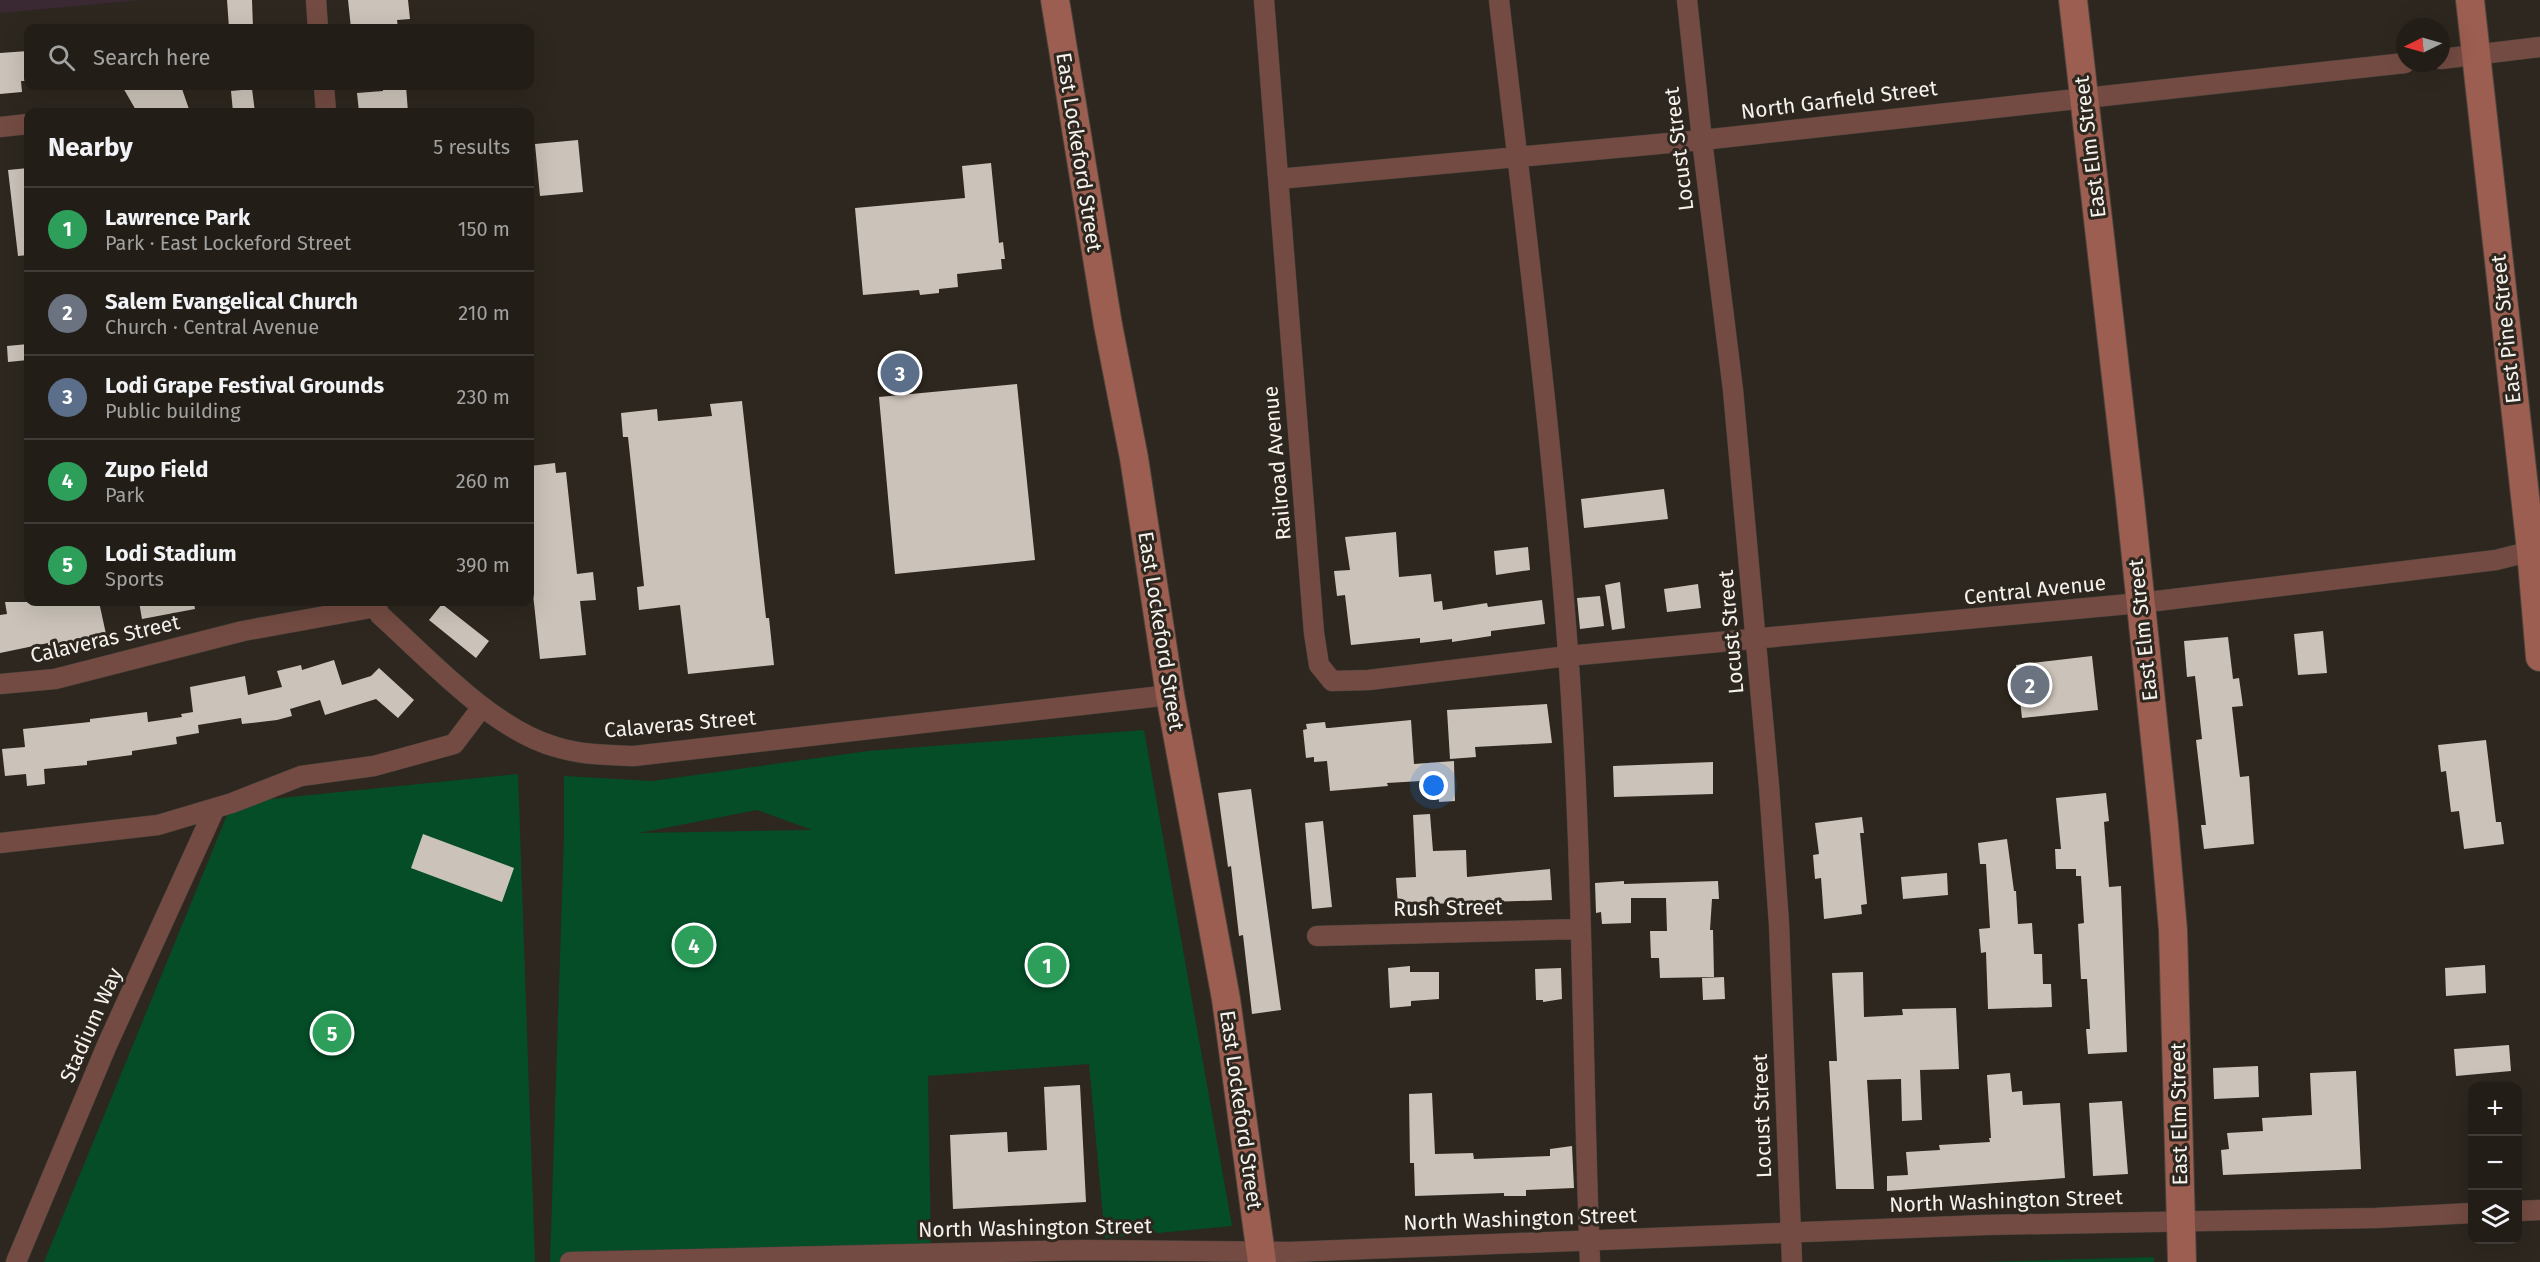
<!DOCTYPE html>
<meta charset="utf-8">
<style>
body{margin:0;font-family:"Fira Sans",sans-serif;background:#2e2a24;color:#f1f3f6}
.controls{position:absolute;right:18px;bottom:18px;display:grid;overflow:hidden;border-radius:12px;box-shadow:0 6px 24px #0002}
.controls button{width:54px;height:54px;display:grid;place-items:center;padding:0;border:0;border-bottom:2px solid #3f3b36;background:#221d17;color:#f1f3f6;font:30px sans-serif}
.compass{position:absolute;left:2396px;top:18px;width:54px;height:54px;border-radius:50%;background:#221d17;box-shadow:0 6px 24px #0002;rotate:265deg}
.you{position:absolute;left:1434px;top:786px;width:21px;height:21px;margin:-15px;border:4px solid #fff;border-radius:50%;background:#1a73e8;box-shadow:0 0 0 9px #1a73e833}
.badge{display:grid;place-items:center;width:39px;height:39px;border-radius:50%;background:#bca0f2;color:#fff;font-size:20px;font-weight:700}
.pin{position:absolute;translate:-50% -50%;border:3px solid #fff;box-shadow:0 2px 6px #0006}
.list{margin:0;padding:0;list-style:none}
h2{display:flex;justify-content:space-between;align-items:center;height:78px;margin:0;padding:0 24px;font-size:26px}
h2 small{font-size:20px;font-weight:400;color:#a2a2a1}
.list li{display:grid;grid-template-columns:39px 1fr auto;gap:18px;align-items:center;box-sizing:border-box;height:84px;padding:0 24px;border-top:2px solid #3f3b36}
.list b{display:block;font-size:22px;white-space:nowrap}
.list p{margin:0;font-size:20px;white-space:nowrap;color:#a2a2a1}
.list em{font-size:20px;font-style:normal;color:#a2a2a1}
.icon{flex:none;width:33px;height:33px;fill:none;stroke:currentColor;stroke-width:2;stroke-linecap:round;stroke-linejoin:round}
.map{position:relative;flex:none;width:2540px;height:1262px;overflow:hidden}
.search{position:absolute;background:#221d17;box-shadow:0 6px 24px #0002;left:24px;top:24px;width:510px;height:66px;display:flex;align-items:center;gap:15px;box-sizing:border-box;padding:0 21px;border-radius:12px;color:#a2a2a1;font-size:22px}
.panel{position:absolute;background:#221d17;box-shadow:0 6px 24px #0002;left:24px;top:108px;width:510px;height:498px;border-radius:12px}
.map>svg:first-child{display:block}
.commercial{fill:#3a2933}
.green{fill:#044d27;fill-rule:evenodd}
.building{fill:#cbc3b9}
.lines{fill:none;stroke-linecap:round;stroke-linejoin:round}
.street-casing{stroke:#49433c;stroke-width:21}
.secondary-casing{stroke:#49433c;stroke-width:30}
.street{stroke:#734b42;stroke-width:20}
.secondary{stroke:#9c5e50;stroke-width:28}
.labels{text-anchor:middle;stroke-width:6;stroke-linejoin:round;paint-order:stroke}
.street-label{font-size:21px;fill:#f6f2ed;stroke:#2d271f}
</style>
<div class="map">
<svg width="2540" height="1262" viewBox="0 0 2540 1262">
<rect width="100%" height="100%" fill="#2d271f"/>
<path class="commercial" d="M0,0H141L0,13Z"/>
<path class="green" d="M1144,730L1232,1226L1105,1238L1089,1064L928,1076L931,1254L855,1262H550L564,835V776L652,781L868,751ZM757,810L812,830L639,833Z
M518,774L535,1262H44L232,803Z
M2154,1257V1262H1980Z"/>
<path class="building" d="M227,0H252L253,28H229Z
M348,0H408L410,19L397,20L398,28H351Z
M28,51V81H21L22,92L0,94V53Z
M122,86H181L190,112H137Z
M383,86H406L408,112H359L357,93L383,91Z
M252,89L255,112H233L231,91Z
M578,140L583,192L540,196L535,144Z
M991,163L999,243L1003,242L1005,259H1001L1002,269L957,274L958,287L939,289V293L920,295L919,290L863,295L855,208L965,198L962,166Z
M28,168V255L18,256L8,170Z
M28,344V360L8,362L7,346Z
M1017,384L1035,560L895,574L879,397Z
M742,401L766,618H769L774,665L688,674L680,605L639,610L637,587L644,586L628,437H623L621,413L657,409L658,421L712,416L710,404Z
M555,463L556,473L566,472L577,574L593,572L596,600L580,601L586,655L540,659L530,566V466Z
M1664,489L1668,519L1584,528L1581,499Z
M1396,532L1399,577L1431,574L1434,602L1442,601L1443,610L1487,603L1488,607L1542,600L1545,624L1491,631V636L1452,642V639L1420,643V638L1351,645L1345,595L1337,596L1334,571L1350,570L1345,537Z
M1528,547L1530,570L1496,575L1494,551Z
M1620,582L1625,628L1612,630L1605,585Z
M1698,584L1701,608L1667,612L1664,589Z
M1600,596L1604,626L1580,629L1577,598Z
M5,602H99L106,634L48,646V643L0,653V615L7,614Z
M139,602H194L195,609L142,619Z
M442,604L489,641L476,658L429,620Z
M2323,631L2327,673L2298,675L2294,634Z
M2228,637L2233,679L2239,678L2243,706L2232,707L2240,777L2249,776L2254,844L2204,849L2201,825H2206L2196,740L2202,739L2195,676L2187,677L2184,641Z
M2092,656L2098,710L2022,718L2016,665Z
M334,660L342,685L371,676L379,668L414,700L398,718L376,699L325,715L320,700L290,709L292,716L277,720L242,724L241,718L198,725L199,733L176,737L177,744L132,751V755L87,761V765L44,769L45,784L27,786L26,774L5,776L2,749L25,747L23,729L90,722V719L147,712L148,722L182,717L181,714L193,712L190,687L245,676L248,695L282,687L277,671L301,665L302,670Z
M1547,704L1552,743L1475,747L1476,757L1450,759L1447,710Z
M1411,720L1414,764L1454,761L1455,801L1439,802L1438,780L1387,783L1388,786L1330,791L1327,761L1314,762V757L1306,758L1303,730L1307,729L1306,724L1325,722L1326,728H1329Z
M2486,740L2496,822H2501L2504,844L2464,849L2459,811L2451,812L2446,771L2441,772L2438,745Z
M1713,762V794L1614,797L1613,766Z
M1251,789L1281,1010L1252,1014L1243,935L1239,936L1231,866L1228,867L1218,793Z
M2106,793L2109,821L2104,822L2109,887L2121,886L2127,1052L2088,1054L2086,1029H2090L2087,979H2081L2078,924L2084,923L2081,876H2076V869H2056L2055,849H2061L2056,798Z
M1430,814L1433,851L1466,850L1467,877L1550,869L1552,900L1398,905L1396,878L1416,877L1413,815Z
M1862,817L1864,833H1860L1867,904L1861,905L1862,914L1824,919L1821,878L1815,879L1813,855L1819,854L1815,823Z
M1323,821L1332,907L1312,909L1305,823Z
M423,834L514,868L502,902L411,868Z
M2007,839L2014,891H2016L2018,924L2032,923L2034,954H2042L2043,984H2051L2052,1007L1988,1009L1986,952L1981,953L1979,929L1990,928L1986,864H1980L1978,843Z
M1947,873L1948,895L1903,899L1901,877Z
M1624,881V884L1718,881L1719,899H1712L1710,930H1713L1714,977L1660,978L1659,958H1651L1650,931H1667L1666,898H1631V923L1602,924L1601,912L1596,913L1595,883Z
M2485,965L2486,993L2446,996L2445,968Z
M1410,966V972H1439V999L1411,1001V1006L1390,1008L1388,968Z
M1561,968L1562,999L1543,1002V1000H1536L1535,969Z
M1863,972L1864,1017L1903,1015L1902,1009L1956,1008L1959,1069L1920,1070L1922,1120L1902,1121L1901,1079L1867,1080L1874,1189H1836L1829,1061H1837L1832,973Z
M1724,977L1725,999L1703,1000L1702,978Z
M2509,1045L2511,1071L2456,1076L2454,1049Z
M2258,1066L2259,1097L2214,1099L2213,1068Z
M2356,1071L2361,1169L2223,1175L2221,1150L2229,1149L2227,1133L2263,1131L2262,1118L2312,1115L2310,1073Z
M2010,1073L2012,1092L2022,1091L2023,1105L2060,1103L2065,1178L1887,1191V1176L1908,1175L1906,1152L1940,1150L1939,1145L1990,1142L1989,1138H1991L1987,1075Z
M1080,1085L1086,1202L953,1209L950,1135L1007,1132L1008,1152L1047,1150L1044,1087Z
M1432,1093L1435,1154L1473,1153L1474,1159L1550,1156V1149L1572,1146L1574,1188L1526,1190V1196H1504V1193L1415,1196L1414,1163H1410L1409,1094Z
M2122,1101L2128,1174L2093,1176L2089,1103Z"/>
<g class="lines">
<g class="street-casing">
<path id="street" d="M316,0L318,28
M1264,0L1314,633L1319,665L1332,681L1369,680L1568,656L2140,603L2496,560L2540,549
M1499,0C1524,217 1552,434 1568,652C1583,855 1582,1059 1590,1262
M1687,0L1702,140L1733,390L1769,786L1779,924L1792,1262
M2441,59L2540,47
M324,86L326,112
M0,127L28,124
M1278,179L1702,140L2405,63
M374,602L380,615C429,659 492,729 556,747C582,755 607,755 634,756L1170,695
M0,684L55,679L243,631L376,607
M0,843L158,825L232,803L301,776L374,766L454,744L482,707
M1317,936L1580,929
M2518,1211L2540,1210
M16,1262L107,1045L215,808
M570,1262L1083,1250L1289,1252L1985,1225L2376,1218L2472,1213"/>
</g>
<g class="secondary-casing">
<path id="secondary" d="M1055,0L1108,325L1134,458L1170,695L1226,999L1262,1262
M2073,0L2130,500L2164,825L2173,930L2182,1262
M2470,0L2531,550L2540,657"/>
</g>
<use href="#street" class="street"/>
<use href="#secondary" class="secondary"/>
</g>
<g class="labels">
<g class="street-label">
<text transform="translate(1839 100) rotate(-7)" y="7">North Garfield Street</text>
<text transform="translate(2090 147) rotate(-97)" y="7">East Elm Street</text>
<text transform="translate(1679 149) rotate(-97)" y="7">Locust Street</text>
<text transform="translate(1079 152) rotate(81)" y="7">East Lockeford Street</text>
<text transform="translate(2506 329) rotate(-96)" y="7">East Pine Street</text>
<text transform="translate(1277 463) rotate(-95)" y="7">Railroad Avenue</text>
<text transform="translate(2035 590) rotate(-6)" y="7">Central Avenue</text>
<text transform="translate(2143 630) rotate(-96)" y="7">East Elm Street</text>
<text transform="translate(1161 631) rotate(81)" y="7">East Lockeford Street</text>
<text transform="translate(1731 632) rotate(-95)" y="7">Locust Street</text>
<text transform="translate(105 639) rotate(-13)" y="7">Calaveras Street</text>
<text transform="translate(680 724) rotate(-5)" y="7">Calaveras Street</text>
<text transform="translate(1448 908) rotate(-1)" y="7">Rush Street</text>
<text transform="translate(91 1025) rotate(-66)" y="7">Stadium Way</text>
<text transform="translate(1241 1110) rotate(82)" y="7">East Lockeford Street</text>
<text transform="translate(2179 1114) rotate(-91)" y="7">East Elm Street</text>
<text transform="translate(1762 1116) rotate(-92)" y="7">Locust Street</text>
<text transform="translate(2006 1201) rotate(-2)" y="7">North Washington Street</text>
<text transform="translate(1520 1219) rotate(-2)" y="7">North Washington Street</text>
<text transform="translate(1035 1228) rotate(-1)" y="7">North Washington Street</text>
</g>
</g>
</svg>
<div class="controls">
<button>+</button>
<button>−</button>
<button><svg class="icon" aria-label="layers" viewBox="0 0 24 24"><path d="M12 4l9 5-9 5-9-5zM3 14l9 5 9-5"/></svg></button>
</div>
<svg class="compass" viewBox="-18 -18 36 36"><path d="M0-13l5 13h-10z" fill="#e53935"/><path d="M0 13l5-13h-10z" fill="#a2a2a1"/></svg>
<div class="you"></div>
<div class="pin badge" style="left:1047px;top:965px;background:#2e9e5b">1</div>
<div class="pin badge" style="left:2030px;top:685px;background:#6b7280">2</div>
<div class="pin badge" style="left:900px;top:373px;background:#5c6f8a">3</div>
<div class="pin badge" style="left:694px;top:945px;background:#2e9e5b">4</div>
<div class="pin badge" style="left:332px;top:1033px;background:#2e9e5b">5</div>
<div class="search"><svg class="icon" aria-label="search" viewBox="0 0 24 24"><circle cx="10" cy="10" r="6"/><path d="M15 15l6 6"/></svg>Search here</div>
<section class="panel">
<h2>Nearby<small>5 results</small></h2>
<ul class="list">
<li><span class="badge" style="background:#2e9e5b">1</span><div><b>Lawrence Park</b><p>Park · East Lockeford Street</p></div><em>150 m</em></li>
<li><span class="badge" style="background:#6b7280">2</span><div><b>Salem Evangelical Church</b><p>Church · Central Avenue</p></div><em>210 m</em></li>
<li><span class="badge" style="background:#5c6f8a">3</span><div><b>Lodi Grape Festival Grounds</b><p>Public building</p></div><em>230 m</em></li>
<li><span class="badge" style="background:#2e9e5b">4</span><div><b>Zupo Field</b><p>Park</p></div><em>260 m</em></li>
<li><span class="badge" style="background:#2e9e5b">5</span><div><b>Lodi Stadium</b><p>Sports</p></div><em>390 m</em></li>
</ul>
</section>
</div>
